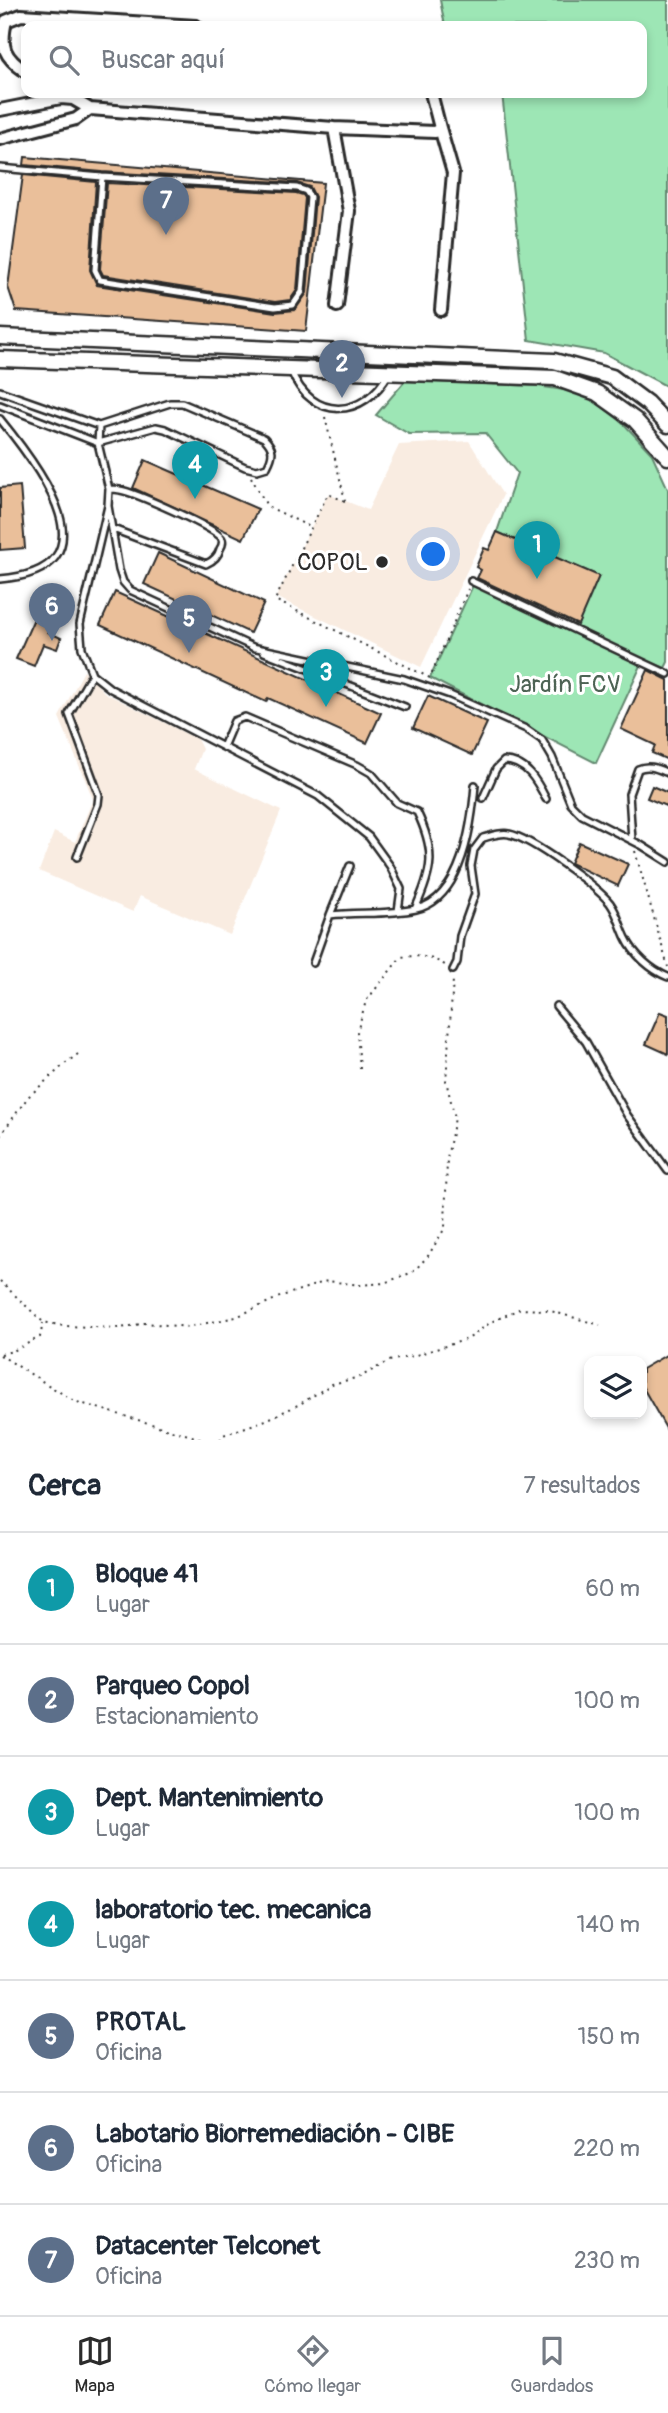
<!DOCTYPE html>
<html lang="es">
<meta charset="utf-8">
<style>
body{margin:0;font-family:Pangolin,sans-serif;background:#f6f6f7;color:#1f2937}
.controls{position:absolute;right:21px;bottom:21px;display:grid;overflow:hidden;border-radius:14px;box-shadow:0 4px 10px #0003}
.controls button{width:63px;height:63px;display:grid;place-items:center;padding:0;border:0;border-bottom:2px solid #e0e1e3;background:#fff;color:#1f2937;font:35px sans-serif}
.you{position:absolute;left:434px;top:555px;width:24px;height:24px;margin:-18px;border:5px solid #fff;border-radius:50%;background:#1a73e8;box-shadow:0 0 0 10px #1a73e833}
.badge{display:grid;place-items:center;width:46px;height:46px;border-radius:50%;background:#2b2b2b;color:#fff;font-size:23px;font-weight:700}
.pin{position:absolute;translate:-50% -58px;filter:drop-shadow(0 2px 4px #0008)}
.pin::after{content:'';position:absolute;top:37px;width:24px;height:21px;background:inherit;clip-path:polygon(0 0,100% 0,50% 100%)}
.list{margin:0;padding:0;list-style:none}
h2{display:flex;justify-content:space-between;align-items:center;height:91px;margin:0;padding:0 28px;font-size:30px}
h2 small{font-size:23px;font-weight:400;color:#747a83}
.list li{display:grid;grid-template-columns:46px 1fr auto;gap:21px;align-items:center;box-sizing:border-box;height:112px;padding:0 28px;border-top:2px solid #e0e1e3}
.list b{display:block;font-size:26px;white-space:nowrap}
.list p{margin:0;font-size:23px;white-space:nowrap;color:#747a83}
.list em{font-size:23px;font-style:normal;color:#747a83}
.icon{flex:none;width:38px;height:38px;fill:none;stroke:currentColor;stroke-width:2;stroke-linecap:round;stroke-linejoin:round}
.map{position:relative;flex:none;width:668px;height:1440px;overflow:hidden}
.search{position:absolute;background:#fff;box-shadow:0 4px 10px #0003;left:21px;right:21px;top:21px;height:77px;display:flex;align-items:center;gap:18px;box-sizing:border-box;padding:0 24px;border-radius:14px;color:#747a83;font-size:26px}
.sheet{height:875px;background:#fff}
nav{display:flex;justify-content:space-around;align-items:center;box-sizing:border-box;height:98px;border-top:2px solid #e0e1e3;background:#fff;font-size:19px;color:#747a83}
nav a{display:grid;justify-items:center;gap:4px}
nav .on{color:#2b2b2b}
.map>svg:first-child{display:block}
.built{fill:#f9ece1}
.green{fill:#9de6b5;stroke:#648870;stroke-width:2}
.building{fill:#eabf9a;stroke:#2b2b2b;stroke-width:2}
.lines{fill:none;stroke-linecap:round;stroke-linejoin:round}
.lane-casing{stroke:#2b2b2b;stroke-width:10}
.street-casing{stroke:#2b2b2b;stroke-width:16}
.secondary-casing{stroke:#2b2b2b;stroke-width:19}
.path{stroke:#2b2b2b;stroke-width:2;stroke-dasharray:2 5;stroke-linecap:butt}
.lane{stroke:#fff;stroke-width:5}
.street{stroke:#fff;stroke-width:10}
.secondary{stroke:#fff;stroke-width:14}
.poi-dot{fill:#2b2b2b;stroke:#fff;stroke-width:2.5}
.labels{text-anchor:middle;stroke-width:6;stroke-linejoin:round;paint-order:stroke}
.poi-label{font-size:24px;fill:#2b2b2b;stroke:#fff;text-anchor:end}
.park-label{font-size:24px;fill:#4d6354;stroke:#fff}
</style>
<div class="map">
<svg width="668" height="1440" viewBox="0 0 668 1440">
<rect width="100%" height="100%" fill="#fff"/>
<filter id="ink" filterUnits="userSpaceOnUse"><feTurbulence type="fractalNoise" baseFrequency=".0143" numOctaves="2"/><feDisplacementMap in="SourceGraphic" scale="14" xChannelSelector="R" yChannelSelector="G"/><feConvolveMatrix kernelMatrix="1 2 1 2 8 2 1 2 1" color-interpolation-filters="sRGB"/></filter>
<g filter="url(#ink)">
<path class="built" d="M469,441L503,495L421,667L276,597L328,494L368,510L399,445Z
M84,671L105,693L197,739L202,749L194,769L281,811L230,935L140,896L133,912L39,871L54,832L75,842L93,799L59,717Z"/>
<path class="green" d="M440,0H668V387L604,353L529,340L502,93H642V26H445Z
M405,381L537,386L584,393L622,422L652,454L668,489V662L665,668L644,659L596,763L430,678L474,583L573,627L599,576L497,532L517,473L485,433L409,434L376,415Z"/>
<path class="building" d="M25,157L323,183L306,331L16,311L8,287L23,175L96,182L90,270L97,285L275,312L295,310L307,293L315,197L310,187L297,183L102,172L24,165Z
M107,183L296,193L303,195L305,198L297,290L290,300L275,302L103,275L100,269Z
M145,460L258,509L243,539L133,488Z
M20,486L25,548L0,550V488Z
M497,532L599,576L578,625L477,578L481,570L476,567L484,548L489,550Z
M158,553L264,603L250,633L144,584Z
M115,592L381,713L367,743L268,698L266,702L100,625Z
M40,605L57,612L48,632L61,638L57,649L43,644L34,666L16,659Z
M648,670L668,680V760L652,753L655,745L621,729Z
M428,696L487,723L472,755L413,728Z
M652,786L668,793V807L647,798Z
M579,842L628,864L618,886L570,863Z
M660,1012L668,1015V1054L646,1044Z
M668,1354V1432L642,1386V1369Z"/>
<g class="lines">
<g class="lane-casing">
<path id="lane" d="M0,168L102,177L297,188L306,191L310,197L302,292L293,305L275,307L100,280L95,270L102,177
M291,371C312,422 364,419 389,373
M0,391L99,426L170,403H182L264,438C274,448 274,454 267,467L257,470L245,467L165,429L156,427L98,443L0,405
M0,419C40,468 118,570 0,579
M99,426L98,443L109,489L108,506L119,570L123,582L130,590L255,648
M109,489C113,489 116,489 120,490C133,492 219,529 222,539C223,542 222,546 220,549C218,557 213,561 206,564L113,529
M108,506L80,624L82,648L92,674L111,689L318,796L369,837L390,866L401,889L398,911
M471,581L668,674
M252,647L404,679L450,695L526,729L542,740L552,757L571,804L582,815L641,845L668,862
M264,652L405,707
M223,747L234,721L245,717L357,765L371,773L397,803L417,812C436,852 433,870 415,909
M483,798L496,769L504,761C526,761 537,781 546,799
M632,840L629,794L638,769C649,764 658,769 668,773
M77,857L98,804L99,795L69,714L92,674
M330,915L350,866
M313,963L330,915C358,912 388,915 416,909C462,899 472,823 475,785
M453,970L457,962L460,936L475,894L471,866L474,850L483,838C491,836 501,832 509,834C531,838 596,886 610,903C618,914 620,926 626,938C634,955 651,970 668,977
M556,1006L586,1042L627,1115L668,1171"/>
</g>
<g class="street-casing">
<path id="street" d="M26,72C4,57 0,47 6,21L21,15L196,26
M0,110L61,98L73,99L90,109L334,128L435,132L440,128L431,93
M334,128L349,211L337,306
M440,128L453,173L441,310
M0,139L76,119L90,109"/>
</g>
<g class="secondary-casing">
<path id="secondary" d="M0,337L554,361L612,377L647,403L668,425
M0,359L555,378L597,393L635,420L668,457"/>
</g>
<path class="path" d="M325,417L345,500
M251,477L267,506L310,527
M345,501L328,494L275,600L430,678L468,589
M635,851L668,967
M360,1068L357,1032L366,1001L401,957C418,955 430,956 445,965
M0,1136L28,1097L66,1063L82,1051
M0,1281L43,1322L64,1326L121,1328L145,1323L188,1327L236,1317L282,1296L327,1281L360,1285L384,1283L413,1272L428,1256L445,1228L447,1158L455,1118L446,1081L453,980
M1,1354L13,1351L40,1337L43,1323
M0,1355L74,1401L205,1440
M220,1440L223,1435L266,1420L300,1404L332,1384L360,1377L389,1361L413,1356L468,1339L491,1322L519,1309L547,1310L600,1325"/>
<use href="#lane" class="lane"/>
<use href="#street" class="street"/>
<use href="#secondary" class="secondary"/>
</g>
</g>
<circle class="poi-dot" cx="382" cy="562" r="7"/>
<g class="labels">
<g class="poi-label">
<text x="368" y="570">COPOL</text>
</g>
<g class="park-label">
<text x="565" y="692">Jardín FCV</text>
</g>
</g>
</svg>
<div class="controls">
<button><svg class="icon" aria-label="layers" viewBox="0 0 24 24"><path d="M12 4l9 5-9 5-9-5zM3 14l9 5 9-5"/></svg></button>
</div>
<div class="you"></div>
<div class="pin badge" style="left:537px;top:579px;background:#0f9aa8">1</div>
<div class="pin badge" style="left:342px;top:398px;background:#5c6f8a">2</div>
<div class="pin badge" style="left:326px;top:707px;background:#0f9aa8">3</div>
<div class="pin badge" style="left:195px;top:499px;background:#0f9aa8">4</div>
<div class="pin badge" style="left:189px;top:653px;background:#5c6f8a">5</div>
<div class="pin badge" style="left:52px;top:641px;background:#5c6f8a">6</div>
<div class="pin badge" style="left:166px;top:235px;background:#5c6f8a">7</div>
<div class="search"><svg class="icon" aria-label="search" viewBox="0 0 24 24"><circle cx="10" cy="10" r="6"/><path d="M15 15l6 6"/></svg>Buscar aquí</div>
</div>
<section class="sheet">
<h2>Cerca<small>7 resultados</small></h2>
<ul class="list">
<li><span class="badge" style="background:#0f9aa8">1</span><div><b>Bloque 41</b><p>Lugar</p></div><em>60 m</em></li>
<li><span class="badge" style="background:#5c6f8a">2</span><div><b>Parqueo Copol</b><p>Estacionamiento</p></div><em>100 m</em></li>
<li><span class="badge" style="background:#0f9aa8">3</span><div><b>Dept. Mantenimiento</b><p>Lugar</p></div><em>100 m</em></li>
<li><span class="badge" style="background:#0f9aa8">4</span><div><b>laboratorio tec. mecanica</b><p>Lugar</p></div><em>140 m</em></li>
<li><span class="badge" style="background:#5c6f8a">5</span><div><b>PROTAL</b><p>Oficina</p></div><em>150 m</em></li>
<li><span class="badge" style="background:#5c6f8a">6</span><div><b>Labotario Biorremediación - CIBE</b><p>Oficina</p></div><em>220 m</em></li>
<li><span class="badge" style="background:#5c6f8a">7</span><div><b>Datacenter Telconet</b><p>Oficina</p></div><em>230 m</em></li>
</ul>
</section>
<nav>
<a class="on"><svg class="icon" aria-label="map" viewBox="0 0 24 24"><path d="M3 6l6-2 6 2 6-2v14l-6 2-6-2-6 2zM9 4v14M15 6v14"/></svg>Mapa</a>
<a><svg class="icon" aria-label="directions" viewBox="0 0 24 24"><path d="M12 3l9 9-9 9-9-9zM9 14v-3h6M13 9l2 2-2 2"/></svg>Cómo llegar</a>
<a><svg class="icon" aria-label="saved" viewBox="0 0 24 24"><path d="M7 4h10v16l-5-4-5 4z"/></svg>Guardados</a>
</nav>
